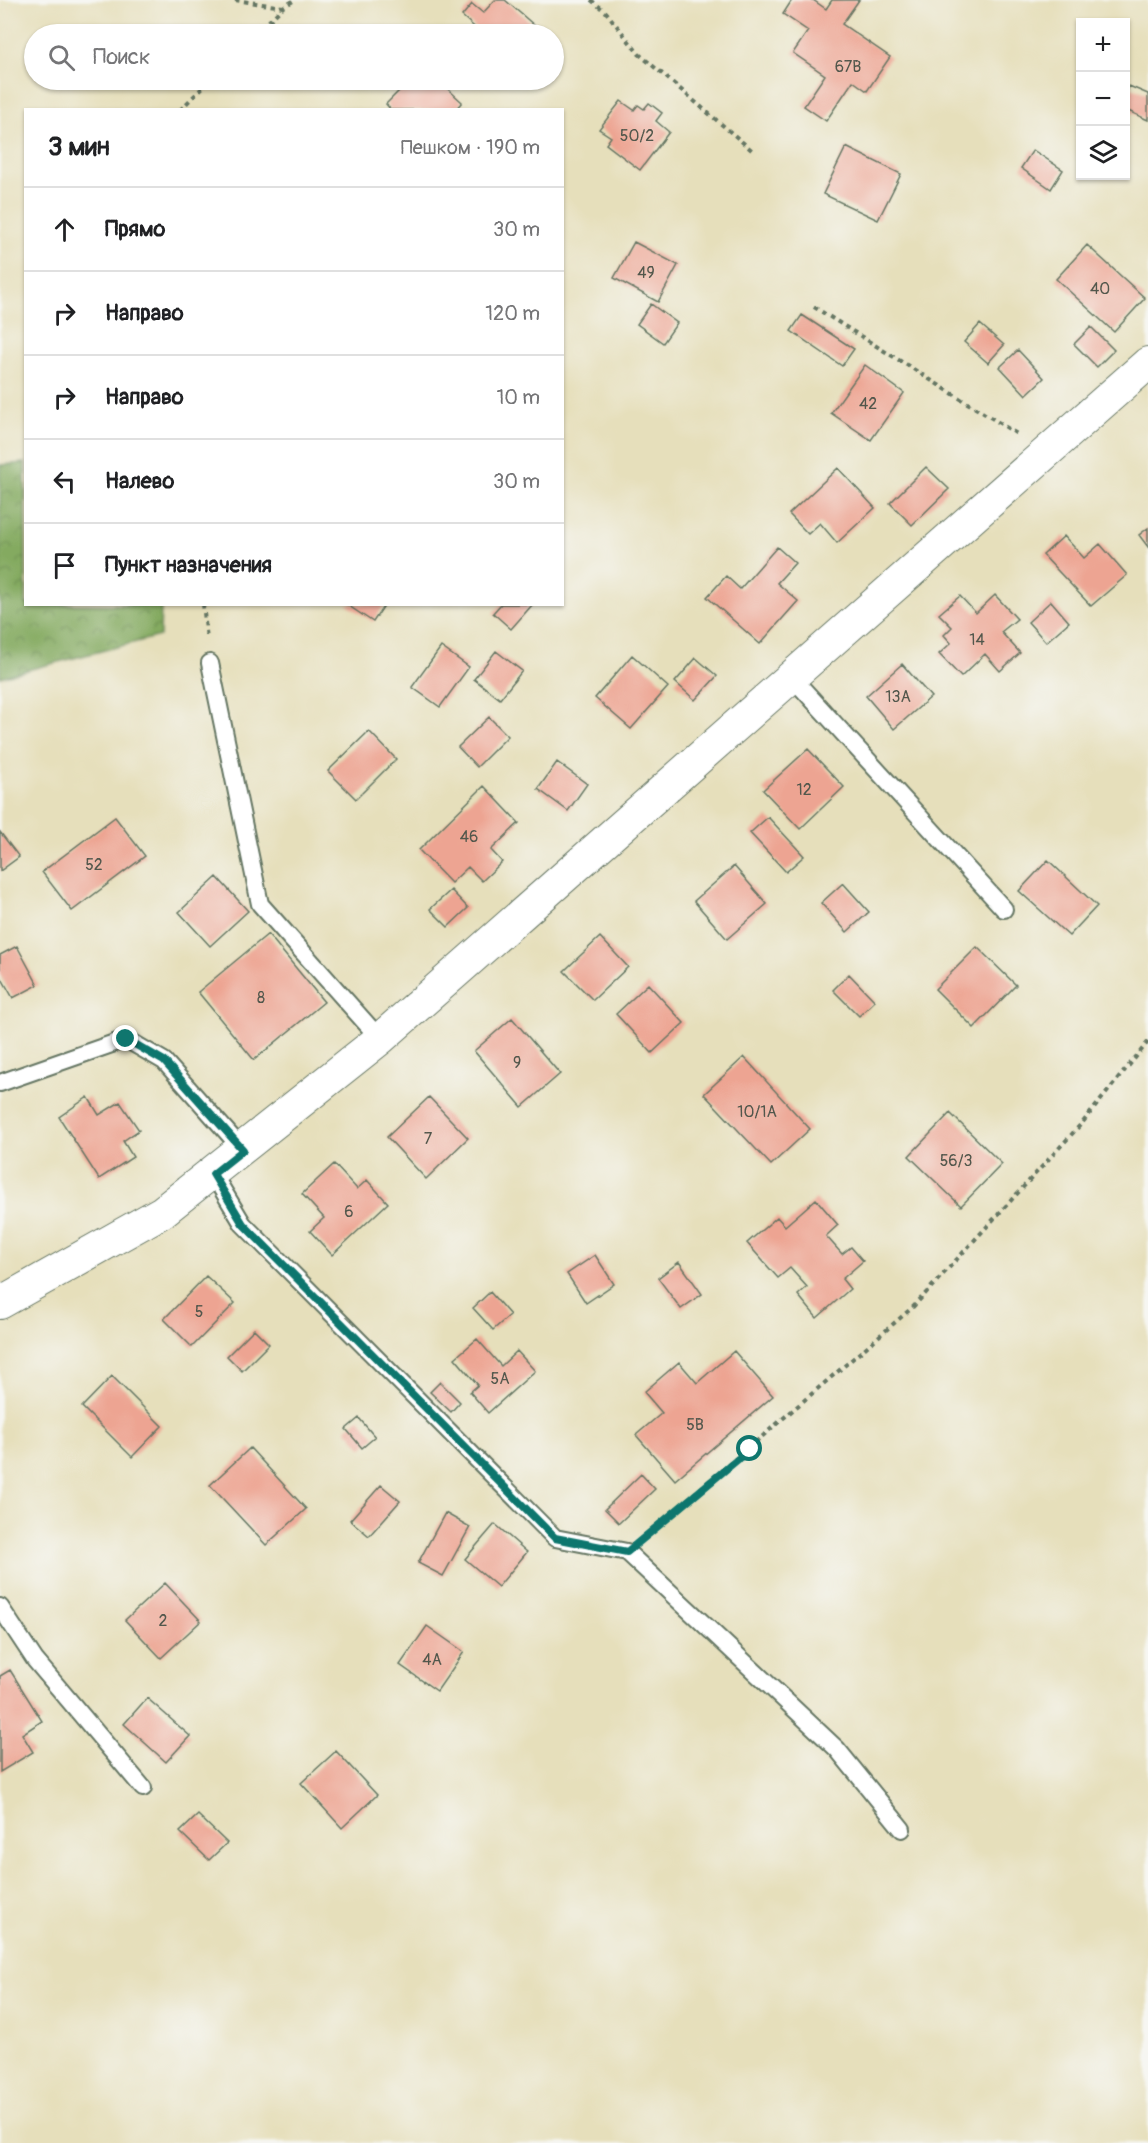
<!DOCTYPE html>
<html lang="ru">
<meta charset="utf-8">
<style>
body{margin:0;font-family:Pangolin,sans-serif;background:#f6f6f6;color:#202124}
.controls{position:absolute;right:18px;top:18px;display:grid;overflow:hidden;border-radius:0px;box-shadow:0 2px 4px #0004}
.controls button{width:54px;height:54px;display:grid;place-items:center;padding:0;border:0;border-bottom:2px solid #e0e0e0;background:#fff;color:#202124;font:30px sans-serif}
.stop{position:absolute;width:18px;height:18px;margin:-14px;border:4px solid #0f766e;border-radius:50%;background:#fff}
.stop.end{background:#0f766e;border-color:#fff;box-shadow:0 2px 6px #0008}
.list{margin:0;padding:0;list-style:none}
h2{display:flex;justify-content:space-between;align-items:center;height:78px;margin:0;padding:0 24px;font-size:26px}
h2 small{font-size:20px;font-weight:400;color:#757577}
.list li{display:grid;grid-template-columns:39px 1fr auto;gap:18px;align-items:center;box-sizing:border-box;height:84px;padding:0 24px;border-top:2px solid #e0e0e0}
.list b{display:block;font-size:22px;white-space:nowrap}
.list em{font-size:20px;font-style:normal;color:#757577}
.icon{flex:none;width:33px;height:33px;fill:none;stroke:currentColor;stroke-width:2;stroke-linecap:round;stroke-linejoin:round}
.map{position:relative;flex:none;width:1148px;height:2143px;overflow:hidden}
.search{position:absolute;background:#fff;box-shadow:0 2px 4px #0004;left:24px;top:24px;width:540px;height:66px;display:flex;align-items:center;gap:15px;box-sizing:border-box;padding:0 21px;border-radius:33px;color:#757577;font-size:22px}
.panel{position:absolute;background:#fff;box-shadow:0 2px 4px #0004;left:24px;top:108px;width:540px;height:498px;border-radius:0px}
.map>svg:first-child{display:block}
.forest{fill:url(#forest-crowns);stroke:#52744a;stroke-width:1.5}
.building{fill:#eda492}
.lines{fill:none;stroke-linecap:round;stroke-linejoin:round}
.lane-casing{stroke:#657663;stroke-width:20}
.street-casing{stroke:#657663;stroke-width:34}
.path{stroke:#657663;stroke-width:4;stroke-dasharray:4.5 4.5;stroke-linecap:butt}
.lane{stroke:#fff;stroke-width:16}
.street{stroke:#fff;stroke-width:32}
.route{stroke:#0f766e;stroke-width:8}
.labels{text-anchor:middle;stroke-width:5;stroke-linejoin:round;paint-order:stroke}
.number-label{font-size:16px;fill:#52574c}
</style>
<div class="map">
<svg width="1148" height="2143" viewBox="0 0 1148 2143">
<defs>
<pattern id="forest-crowns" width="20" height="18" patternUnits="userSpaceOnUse" patternTransform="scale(1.5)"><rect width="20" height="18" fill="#84aa60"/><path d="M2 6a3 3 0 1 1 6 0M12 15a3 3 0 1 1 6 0" fill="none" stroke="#6b8c50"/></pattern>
</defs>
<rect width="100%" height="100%" fill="#f6f6f2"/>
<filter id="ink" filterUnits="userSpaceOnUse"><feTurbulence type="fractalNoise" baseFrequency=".0167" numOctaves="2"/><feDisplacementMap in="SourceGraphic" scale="12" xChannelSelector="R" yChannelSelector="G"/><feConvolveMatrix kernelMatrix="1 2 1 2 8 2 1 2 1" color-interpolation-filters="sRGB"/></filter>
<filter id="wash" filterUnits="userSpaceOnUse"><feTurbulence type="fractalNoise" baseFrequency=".008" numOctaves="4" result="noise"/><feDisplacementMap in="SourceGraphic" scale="24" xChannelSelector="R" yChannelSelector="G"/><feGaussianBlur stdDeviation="1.35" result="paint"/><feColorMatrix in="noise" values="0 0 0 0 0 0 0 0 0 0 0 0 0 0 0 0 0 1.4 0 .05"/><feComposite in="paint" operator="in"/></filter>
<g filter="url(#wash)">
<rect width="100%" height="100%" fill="#e6dfbb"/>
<path class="forest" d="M25,463L26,604L161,605L160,636L0,677V465Z"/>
<g id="blocks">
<path class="building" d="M495,0H505L535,26L528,34H482L462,16L472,4L483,13Z
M792,0H813L826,9L832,0H859L842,24L890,57L867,91L853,81L826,121L804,106L825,75L793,53L808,31L783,14Z
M410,80H438L462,102L455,110H391L386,104Z
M1129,86L1148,94V120L1126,110V94Z
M621,101L634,110L638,105L644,109L649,103L662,113L656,121L669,132L640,170L606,144L611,137L599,129Z
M846,147L901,174L878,220L823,194Z
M1033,150L1063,170L1051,189L1021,168Z
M634,242L678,265L658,302L614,278Z
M1087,245L1145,298L1114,332L1056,279Z
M651,304L677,323L663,343L637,324Z
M802,315L854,349L842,366L791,331Z
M980,324L1004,345L988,363L964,342Z
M1091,327L1114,350L1097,367L1074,344Z
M1018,350L1044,378L1026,395L1000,367Z
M865,365L904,393L871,440L831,413Z
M926,467L949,489L912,525L890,503Z
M838,468L875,508L837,543L820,523L808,534L789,514Z
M1148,528V547L1139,535Z
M1064,536L1084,558L1100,544L1127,575L1091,606L1043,555Z
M777,547L795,563L777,583L798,601L760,644L707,597L726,576L740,589Z
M995,595L1017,619L1001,632L1020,653L1000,671L985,654L961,677L939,654L951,643L944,635L952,627L939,614L960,596L976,613Z
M1051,601L1069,622L1046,642L1028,622Z
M346,604H385L373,622Z
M501,604H533L511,629L493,613Z
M441,647L469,667L440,707L412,687Z
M496,651L522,671L500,699L474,679Z
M632,655L668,687L631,729L595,698Z
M696,658L717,676L695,700L675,682Z
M902,664L931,697L894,729L866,696Z
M489,717L508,736L477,767L458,747Z
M369,731L396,759L356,799L328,771Z
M808,749L844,787L800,829L763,790Z
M557,762L587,784L568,811L538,789Z
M484,786L519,823L491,850L502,862L482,881L468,867L451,883L419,850Z
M115,817L145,856L72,911L42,872Z
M768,817L804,856L786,872L750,833Z
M0,832L19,857L0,871Z
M1048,860L1097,906L1069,936L1019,891Z
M734,866L767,904L727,939L694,901Z
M217,877L248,911L210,946L179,912Z
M843,883L869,912L847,932L821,903Z
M451,890L468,908L448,927L430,909Z
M268,934L324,1002L254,1060L198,992Z
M600,937L628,967L593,1000L564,971Z
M17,946L38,985L13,998L0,975V955Z
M977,947L1016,985L974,1028L935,989Z
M849,974L875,1001L859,1016L833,990Z
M648,984L684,1023L652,1053L616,1014Z
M512,1018L560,1074L522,1107L474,1051Z
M744,1057L810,1129L771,1165L704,1094Z
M88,1097L99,1115L120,1102L139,1130L123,1141L133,1157L99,1179L59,1117Z
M429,1097L468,1138L426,1179L387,1137Z
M950,1113L1002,1164L961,1206L909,1156Z
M334,1164L357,1189L367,1180L388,1203L332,1255L310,1231L324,1218L302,1194Z
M816,1199L838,1225L826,1236L842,1254L851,1247L863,1261L842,1279L850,1289L817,1318L798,1295L807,1287L790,1268L778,1278L747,1243L777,1217L785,1226Z
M595,1255L614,1284L586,1303L567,1274Z
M679,1262L702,1294L681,1309L658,1278Z
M206,1276L235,1303L192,1347L164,1319Z
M490,1292L510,1315L493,1330L473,1308Z
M254,1329L269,1344L242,1371L227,1356Z
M477,1339L501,1366L517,1351L535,1371L488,1413L470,1392L478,1385L455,1358Z
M734,1351L773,1396L675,1480L636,1435L662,1413L644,1392L679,1362L697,1383Z
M112,1376L162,1426L132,1457L82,1407Z
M440,1382L460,1402L451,1412L430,1392Z
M359,1418L375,1437L362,1448L346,1429Z
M250,1448L306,1509L266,1545L210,1485Z
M641,1474L655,1489L619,1523L605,1509Z
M381,1485L400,1501L369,1536L350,1520Z
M445,1513L470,1527L443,1576L418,1563Z
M495,1524L527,1552L498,1587L465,1559Z
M165,1583L201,1621L161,1658L125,1620Z
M427,1626L464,1652L437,1691L400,1665Z
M10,1670L42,1721L22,1734L33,1752L0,1772V1676Z
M147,1698L190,1736L166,1762L124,1724Z
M336,1751L377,1795L342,1828L301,1783Z
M198,1815L227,1843L209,1860L180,1832Z"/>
</g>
</g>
<g filter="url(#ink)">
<use href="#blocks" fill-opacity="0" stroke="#657663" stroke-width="1.5"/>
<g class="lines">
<g class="lane-casing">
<path id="lane" d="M210,663L260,904L380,1039
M790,675L1004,909
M0,1083L126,1039L164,1061L243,1150
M213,1174L243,1224L555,1538L627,1552L837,1749L902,1829
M0,1607L35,1660L143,1788"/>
</g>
<g class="street-casing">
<path id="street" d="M0,1303L162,1212L380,1039L1148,363"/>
</g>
<path class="path" d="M235,0L283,7
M591,0L606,12L639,54L754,152
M256,34L283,7L295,0
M180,110L210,80
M814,307L1017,434
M203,604L207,639
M646,1536L913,1307L1083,1122L1148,1042"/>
<use href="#lane" class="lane"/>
<use href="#street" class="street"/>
</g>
</g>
<g class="lines" filter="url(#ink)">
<path class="route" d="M126,1039L164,1061L243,1150L213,1174L243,1224L555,1538L627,1552L750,1449"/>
</g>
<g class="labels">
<g class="number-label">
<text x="848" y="72">67В</text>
<text x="637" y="141">50/2</text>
<text x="646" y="278">49</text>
<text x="1100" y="294">40</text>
<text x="868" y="409">42</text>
<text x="977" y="645">14</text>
<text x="898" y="702">13А</text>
<text x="804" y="795">12</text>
<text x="469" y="842">46</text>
<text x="94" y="870">52</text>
<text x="261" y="1003">8</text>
<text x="517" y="1068">9</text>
<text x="757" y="1117">10/1А</text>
<text x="428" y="1144">7</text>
<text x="956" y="1166">56/3</text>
<text x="349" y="1217">6</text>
<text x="199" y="1317">5</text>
<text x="500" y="1384">5А</text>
<text x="695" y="1430">5В</text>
<text x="163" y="1626">2</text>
<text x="432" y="1665">4А</text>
</g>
</g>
</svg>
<div class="controls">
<button>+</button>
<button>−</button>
<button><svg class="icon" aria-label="layers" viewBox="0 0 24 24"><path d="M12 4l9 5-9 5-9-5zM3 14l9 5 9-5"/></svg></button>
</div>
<div class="stop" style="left:750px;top:1449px"></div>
<div class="stop end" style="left:126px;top:1039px"></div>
<div class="search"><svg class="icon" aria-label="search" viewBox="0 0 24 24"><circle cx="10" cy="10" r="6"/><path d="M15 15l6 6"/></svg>Поиск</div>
<section class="panel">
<h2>3 мин<small>Пешком · 190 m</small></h2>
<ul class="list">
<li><svg class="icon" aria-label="ahead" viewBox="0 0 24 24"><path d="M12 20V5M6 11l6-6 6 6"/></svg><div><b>Прямо</b></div><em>30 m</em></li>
<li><svg class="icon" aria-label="right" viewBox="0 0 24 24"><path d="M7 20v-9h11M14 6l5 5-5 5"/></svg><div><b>Направо</b></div><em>120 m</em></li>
<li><svg class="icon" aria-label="right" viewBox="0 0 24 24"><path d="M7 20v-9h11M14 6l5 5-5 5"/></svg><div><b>Направо</b></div><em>10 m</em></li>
<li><svg class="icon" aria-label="left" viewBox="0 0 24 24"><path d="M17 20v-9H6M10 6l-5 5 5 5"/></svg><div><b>Налево</b></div><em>30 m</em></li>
<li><svg class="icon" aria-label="arrive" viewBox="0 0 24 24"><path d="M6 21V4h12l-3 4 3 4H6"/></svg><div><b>Пункт назначения</b></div></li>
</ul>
</section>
</div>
